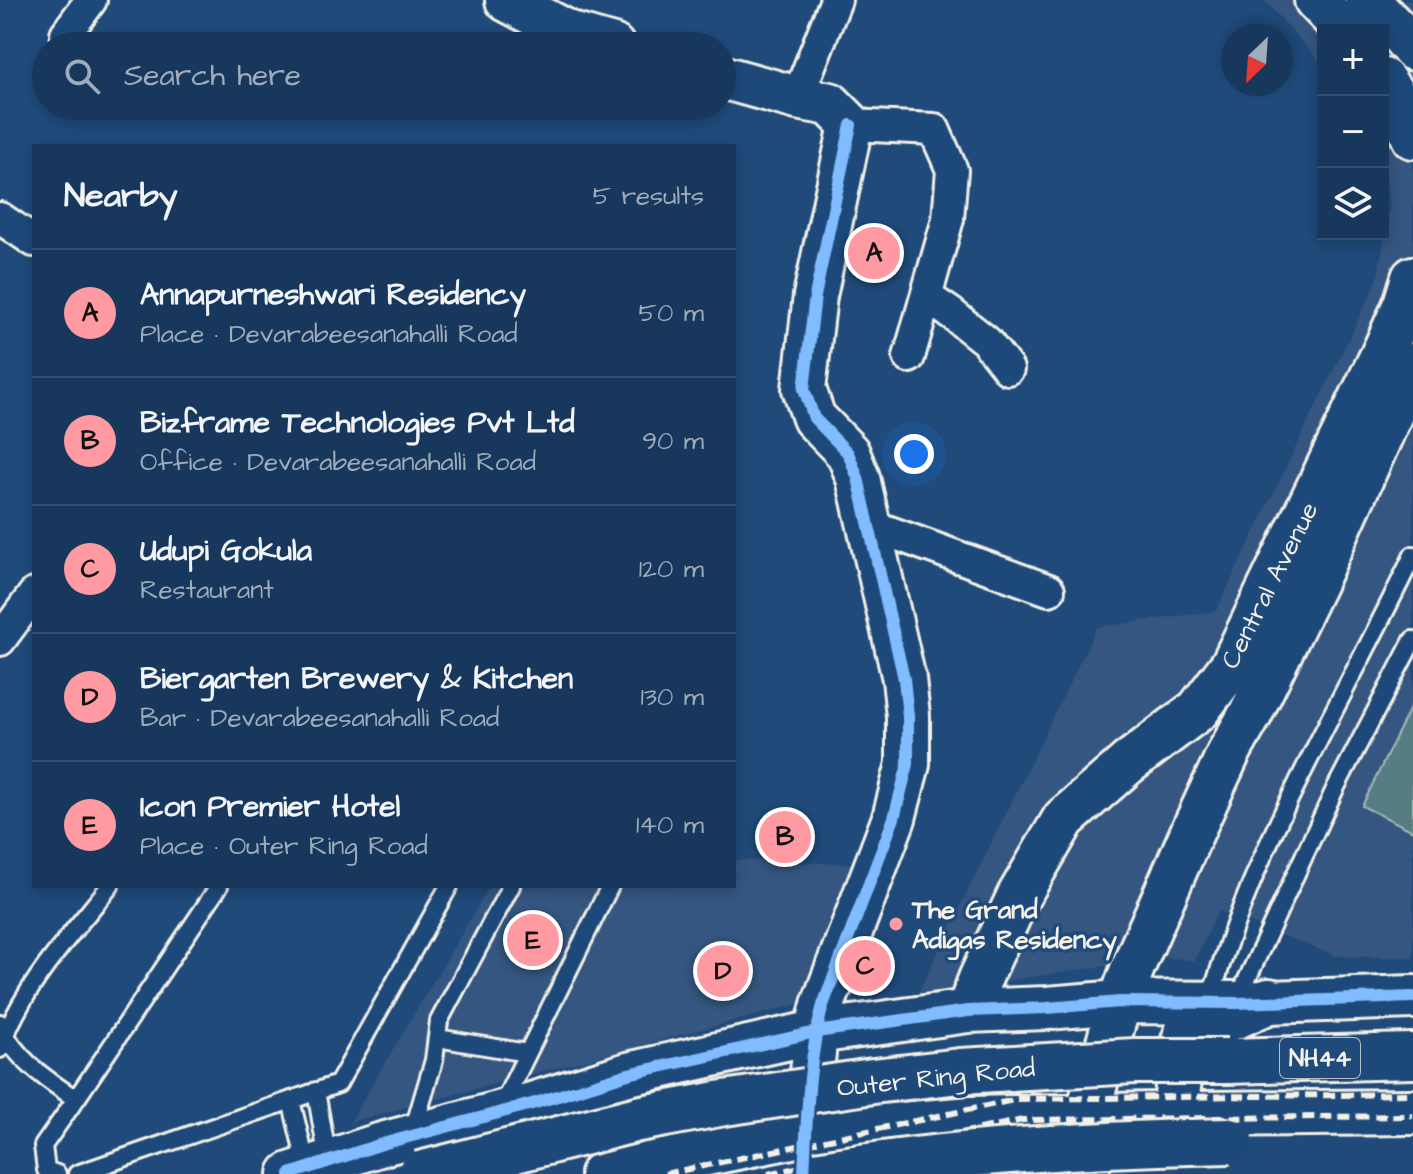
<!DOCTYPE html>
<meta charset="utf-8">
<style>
body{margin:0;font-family:"Architects Daughter",sans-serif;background:#244365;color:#f1f3f6}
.controls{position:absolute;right:24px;top:24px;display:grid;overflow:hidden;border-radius:0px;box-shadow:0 4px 12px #0003}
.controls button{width:72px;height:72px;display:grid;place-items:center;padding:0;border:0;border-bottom:2px solid #365272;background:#17385c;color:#f1f3f6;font:40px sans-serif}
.compass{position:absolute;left:1221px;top:24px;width:72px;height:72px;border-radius:50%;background:#17385c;box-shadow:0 4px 12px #0003;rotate:205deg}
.you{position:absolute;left:914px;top:454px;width:28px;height:28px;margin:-20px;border:6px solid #fff;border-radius:50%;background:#1a73e8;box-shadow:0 0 0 12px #1a73e833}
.badge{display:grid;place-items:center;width:52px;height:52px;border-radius:50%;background:#ff9aa2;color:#111;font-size:26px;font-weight:700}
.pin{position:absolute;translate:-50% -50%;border:4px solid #fff;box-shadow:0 2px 8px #0006}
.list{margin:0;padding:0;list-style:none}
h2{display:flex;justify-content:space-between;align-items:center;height:104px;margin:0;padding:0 32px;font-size:34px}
h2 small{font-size:26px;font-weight:400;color:#9eacbb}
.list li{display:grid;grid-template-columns:52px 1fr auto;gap:24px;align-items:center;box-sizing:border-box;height:128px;padding:0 32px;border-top:2px solid #365272}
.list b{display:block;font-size:30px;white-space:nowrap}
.list p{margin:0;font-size:26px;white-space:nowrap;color:#9eacbb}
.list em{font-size:26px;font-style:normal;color:#9eacbb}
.icon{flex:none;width:44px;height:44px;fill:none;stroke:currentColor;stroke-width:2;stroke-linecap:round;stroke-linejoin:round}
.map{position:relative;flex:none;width:1413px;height:1174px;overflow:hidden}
.search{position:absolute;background:#17385c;box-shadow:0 4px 12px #0003;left:32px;top:32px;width:704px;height:88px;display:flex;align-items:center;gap:20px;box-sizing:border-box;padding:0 28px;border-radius:44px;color:#9eacbb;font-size:30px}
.panel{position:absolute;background:#17385c;box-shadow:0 4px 12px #0003;left:32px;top:144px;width:704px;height:744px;border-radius:0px}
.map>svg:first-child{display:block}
.built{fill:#365680}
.garden{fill:#577d83;stroke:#a6b7b6;stroke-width:2}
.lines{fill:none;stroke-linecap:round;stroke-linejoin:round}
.lane-casing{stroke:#f4f1e8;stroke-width:22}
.street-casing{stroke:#f4f1e8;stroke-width:36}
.secondary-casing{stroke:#f4f1e8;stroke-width:48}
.highway-casing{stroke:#f4f1e8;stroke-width:50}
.lane{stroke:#1f4a7a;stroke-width:16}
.street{stroke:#1f4a7a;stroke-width:30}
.secondary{stroke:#1f4a7a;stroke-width:42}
.highway{stroke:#1f4a7a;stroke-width:44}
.rail{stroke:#f4f1e8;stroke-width:6;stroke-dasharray:12 6;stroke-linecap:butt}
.highway-bridge-casing{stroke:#f4f1e8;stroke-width:50;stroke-linecap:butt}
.highway-bridge{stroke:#1f4a7a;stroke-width:44}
.cycleway-casing{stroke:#1f4a7a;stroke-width:17}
.cycleway{stroke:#80bcff;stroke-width:12}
.poi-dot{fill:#ff9aa2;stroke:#1f4a7a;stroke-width:3}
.labels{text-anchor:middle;stroke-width:7;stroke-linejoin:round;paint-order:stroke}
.shield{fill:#1f4a7a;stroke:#b4bfc7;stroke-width:2}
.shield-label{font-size:24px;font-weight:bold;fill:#f4f1e8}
.street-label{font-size:26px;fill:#f4f1e8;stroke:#1f4a7a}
.poi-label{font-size:26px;font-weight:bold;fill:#f4f1e8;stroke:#1f4a7a;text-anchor:start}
</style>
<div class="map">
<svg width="1413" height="1174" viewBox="0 0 1413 1174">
<rect width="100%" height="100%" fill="#1f4a7a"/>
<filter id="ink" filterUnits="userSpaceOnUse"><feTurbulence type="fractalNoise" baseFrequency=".0125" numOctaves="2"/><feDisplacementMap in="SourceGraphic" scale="16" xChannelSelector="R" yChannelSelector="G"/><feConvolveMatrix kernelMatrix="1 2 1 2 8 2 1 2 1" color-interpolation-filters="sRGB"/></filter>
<g filter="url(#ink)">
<path class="built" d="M1264,0H1413V958L1336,956L1219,911L1194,961L1165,957L966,987L918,993L1097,627L1216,611L1377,281L1390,205L1383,163V30H1323V65Z
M734,860L852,864L799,1004L350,1122L490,886H734Z"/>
<path class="garden" d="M1413,702V831L1362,806Z"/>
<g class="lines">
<g class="lane-casing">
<path id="lane" d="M1210,1001C1254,843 1343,702 1413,555
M1237,1001L1335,789L1413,640
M0,1023C12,1057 47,1080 76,1099L219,886
M437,1038L527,1053
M0,1049C22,987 69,937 110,886
M316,1091L328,1160
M291,1100L307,1167
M501,1107L610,886
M413,1131L434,1060L439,1021L511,886
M57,1174L46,1170L43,1146L76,1099
M77,1174L338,1084L449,886"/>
</g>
<g class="street-casing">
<path id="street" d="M66,34L91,0
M797,98L836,0
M851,125L934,129L952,170L948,219L909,357
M0,218L34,241
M927,297L952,314L986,341L1008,369
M870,532L887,531L1049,590
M0,640L34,594"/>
</g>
<g class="secondary-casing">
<path id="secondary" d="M507,0L571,34L613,46
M1316,0L1345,30
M1367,0L1400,33L1413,49
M722,77L797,98L830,104L851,125L815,296L804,389L814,418L848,453L858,478L904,679L908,716V764L894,818L823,1005L816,1032L807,1123
M1383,80L1400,104L1413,137
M968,1011L980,979L1018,897L1064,819L1128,763L1198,710L1232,665L1384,351L1405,304L1413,278
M290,1174L382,1144L532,1104L628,1074L816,1032L968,1011L1047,1008L1120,1002L1237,1003L1413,997
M1088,1174L1086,1117L1120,1002L1133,967L1193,830L1229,752L1250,715L1314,584L1413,365"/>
</g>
<g class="highway-casing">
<path id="highway" d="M1228,1061L1413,1056
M1177,1096L1183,1044L1188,1030L1236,1016L1269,1001
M603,1174L806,1133L972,1119L1200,1114L1413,1112"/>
</g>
<use href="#lane" class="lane"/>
<use href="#street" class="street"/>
<use href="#secondary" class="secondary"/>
<use href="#highway" class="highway"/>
<path class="rail" d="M665,1174L1019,1099L1413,1094
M768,1174L1023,1120L1413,1116"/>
<g class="highway-bridge-casing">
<path id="highway-bridge" d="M420,1174L638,1119L724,1103L873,1081L960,1071L1135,1061H1228
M816,1174C953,1151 1091,1144 1230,1141"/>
</g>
<use href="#highway-bridge" class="highway-bridge"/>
<g class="cycleway-casing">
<path id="cycleway" d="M290,1174L382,1144L532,1104L628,1074L816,1032L968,1011L1047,1008L1120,1002L1237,1003L1413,997
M804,1174C807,1118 808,1059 823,1005L894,818L908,764V716L904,679L858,478L848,453L814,418L804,389L815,296L851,125"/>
</g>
<use href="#cycleway" class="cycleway"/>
</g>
</g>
<circle class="poi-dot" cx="896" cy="924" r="8"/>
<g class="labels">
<rect class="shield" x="1280" y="1038" width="80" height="40" rx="6"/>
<g class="shield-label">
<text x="1320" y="1066">NH44</text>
</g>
<g class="street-label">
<text transform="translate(1269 585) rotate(-63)" y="9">Central Avenue</text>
<text transform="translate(936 1077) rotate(-6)" y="9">Outer Ring Road</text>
</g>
<g class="poi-label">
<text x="912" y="918">The Grand<tspan x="912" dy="30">Adigas Residency</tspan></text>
</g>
</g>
</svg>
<div class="controls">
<button>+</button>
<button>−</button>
<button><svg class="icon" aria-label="layers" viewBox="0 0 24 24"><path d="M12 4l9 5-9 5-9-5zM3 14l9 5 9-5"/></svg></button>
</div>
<svg class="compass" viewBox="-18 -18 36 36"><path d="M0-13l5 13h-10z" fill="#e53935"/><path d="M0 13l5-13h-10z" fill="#9eacbb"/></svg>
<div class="you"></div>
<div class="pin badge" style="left:874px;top:253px">A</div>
<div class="pin badge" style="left:785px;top:837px">B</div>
<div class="pin badge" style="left:865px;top:966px">C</div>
<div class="pin badge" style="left:723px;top:971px">D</div>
<div class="pin badge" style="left:533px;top:940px">E</div>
<div class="search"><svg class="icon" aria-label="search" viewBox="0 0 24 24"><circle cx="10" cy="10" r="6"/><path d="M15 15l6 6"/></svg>Search here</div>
<section class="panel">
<h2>Nearby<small>5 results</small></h2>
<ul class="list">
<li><span class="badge">A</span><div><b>Annapurneshwari Residency</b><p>Place · Devarabeesanahalli Road</p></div><em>50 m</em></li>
<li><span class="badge">B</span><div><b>Bizframe Technologies Pvt Ltd</b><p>Office · Devarabeesanahalli Road</p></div><em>90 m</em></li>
<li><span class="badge">C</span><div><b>Udupi Gokula</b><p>Restaurant</p></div><em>120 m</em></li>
<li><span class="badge">D</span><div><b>Biergarten Brewery &amp; Kitchen</b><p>Bar · Devarabeesanahalli Road</p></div><em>130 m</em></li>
<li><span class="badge">E</span><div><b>Icon Premier Hotel</b><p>Place · Outer Ring Road</p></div><em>140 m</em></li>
</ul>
</section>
</div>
